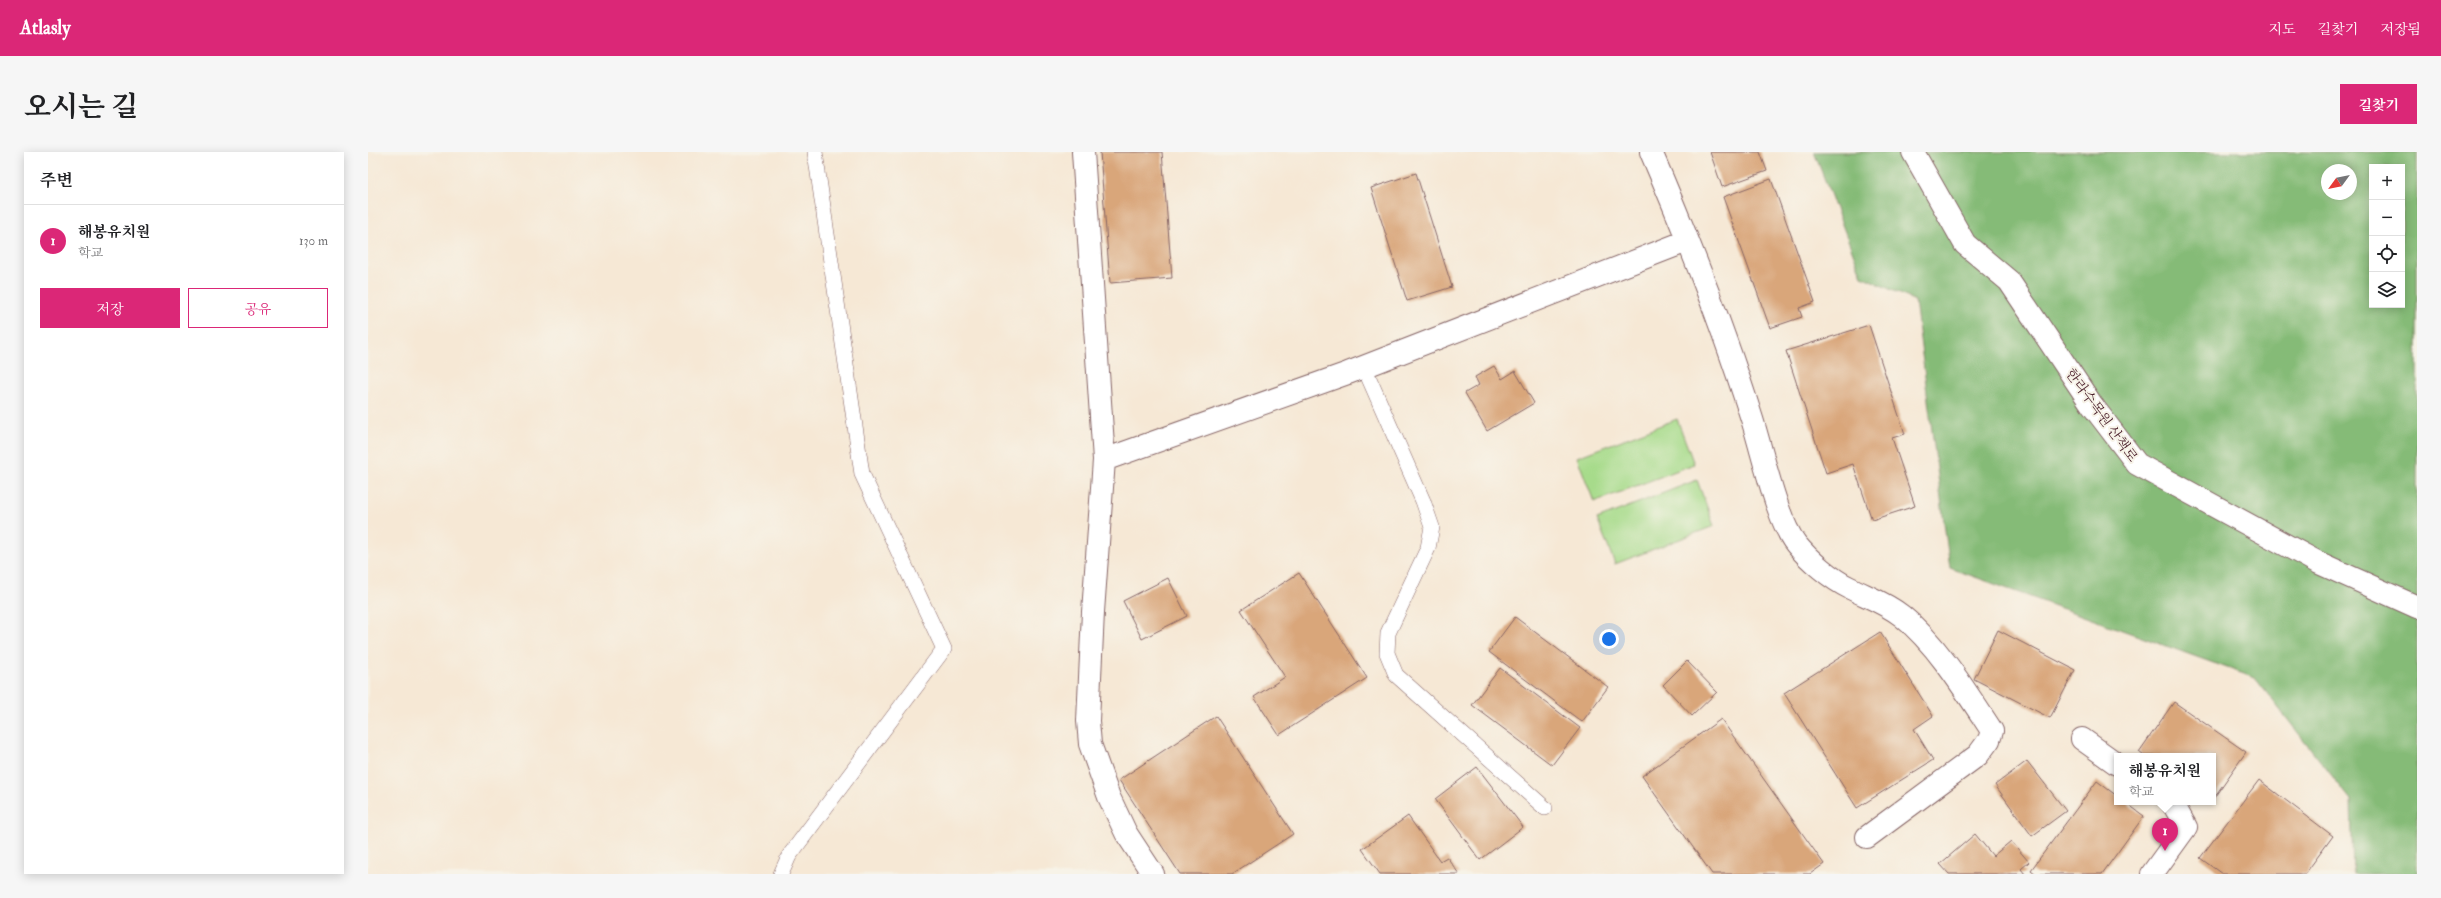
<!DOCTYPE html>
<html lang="ko">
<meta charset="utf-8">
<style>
body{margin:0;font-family:"IM FELL Double Pica","Noto Serif KR",serif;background:#f6f6f6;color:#202124}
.controls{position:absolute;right:12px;top:12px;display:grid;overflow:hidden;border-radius:0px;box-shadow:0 2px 10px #0003}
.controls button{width:36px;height:36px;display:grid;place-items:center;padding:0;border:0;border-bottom:1px solid #e0e0e0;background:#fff;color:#202124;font:20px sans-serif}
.compass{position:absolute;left:1953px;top:12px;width:36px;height:36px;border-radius:50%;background:#fff;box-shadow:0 2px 10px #0003;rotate:237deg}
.you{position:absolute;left:1241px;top:487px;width:14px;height:14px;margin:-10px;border:3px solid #fff;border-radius:50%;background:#1a73e8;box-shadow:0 0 0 6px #1a73e833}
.badge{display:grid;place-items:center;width:26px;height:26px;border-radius:50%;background:#db2777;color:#fff;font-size:13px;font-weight:700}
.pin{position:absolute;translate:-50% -33px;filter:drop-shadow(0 1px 2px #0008)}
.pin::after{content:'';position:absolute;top:21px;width:14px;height:12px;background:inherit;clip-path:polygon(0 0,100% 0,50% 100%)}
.popup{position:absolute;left:1746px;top:601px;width:102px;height:52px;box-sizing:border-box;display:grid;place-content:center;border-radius:0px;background:#fff;filter:drop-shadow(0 1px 3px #0005);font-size:13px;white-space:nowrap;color:#757577}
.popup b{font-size:15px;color:#202124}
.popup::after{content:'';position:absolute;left:50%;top:100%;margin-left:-8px;border:8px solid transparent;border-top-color:#fff}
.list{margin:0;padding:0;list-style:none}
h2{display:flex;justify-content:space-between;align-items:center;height:52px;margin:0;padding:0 16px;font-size:17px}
h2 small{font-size:13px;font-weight:400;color:#757577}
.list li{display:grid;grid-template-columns:26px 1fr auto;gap:12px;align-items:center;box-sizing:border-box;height:72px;padding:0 16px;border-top:1px solid #e0e0e0}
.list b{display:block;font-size:15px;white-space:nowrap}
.list p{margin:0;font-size:13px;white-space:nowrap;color:#757577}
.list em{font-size:13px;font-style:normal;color:#757577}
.actions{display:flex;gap:8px;padding:12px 16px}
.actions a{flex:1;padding:9px 0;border:1px solid #db2777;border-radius:0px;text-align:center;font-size:14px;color:#db2777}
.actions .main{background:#db2777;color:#fff}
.icon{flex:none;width:22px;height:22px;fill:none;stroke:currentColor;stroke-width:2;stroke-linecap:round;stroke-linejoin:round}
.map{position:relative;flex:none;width:2049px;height:722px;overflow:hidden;border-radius:0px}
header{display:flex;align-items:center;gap:24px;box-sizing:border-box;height:56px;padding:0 20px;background:#db2777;color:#fff}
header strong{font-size:19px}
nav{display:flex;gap:22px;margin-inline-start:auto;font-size:14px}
.intro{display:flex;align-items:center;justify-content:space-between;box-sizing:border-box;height:96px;padding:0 24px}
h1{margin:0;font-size:28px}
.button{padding:10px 18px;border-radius:0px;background:#db2777;color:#fff;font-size:14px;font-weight:700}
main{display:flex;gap:24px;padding:0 24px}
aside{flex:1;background:#fff;border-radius:0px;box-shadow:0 2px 10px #0003}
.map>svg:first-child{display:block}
.green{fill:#a7db8b;stroke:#787d5b}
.forest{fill:#85bb77;stroke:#686d51;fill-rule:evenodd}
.building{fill:#d9a67a}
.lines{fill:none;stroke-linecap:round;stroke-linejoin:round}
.lane-casing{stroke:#866566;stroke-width:16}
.street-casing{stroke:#866566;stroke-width:24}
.lane{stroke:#fff;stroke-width:15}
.street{stroke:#fff;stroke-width:22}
.labels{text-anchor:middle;stroke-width:4;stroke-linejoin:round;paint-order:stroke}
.street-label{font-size:14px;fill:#4a1f2b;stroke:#f7f3e8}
</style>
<header>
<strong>Atlasly</strong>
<nav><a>지도</a><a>길찾기</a><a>저장됨</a></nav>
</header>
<div class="intro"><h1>오시는 길</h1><a class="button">길찾기</a></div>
<main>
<aside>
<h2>주변<small></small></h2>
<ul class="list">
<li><span class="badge">1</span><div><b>해봉유치원</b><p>학교</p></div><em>130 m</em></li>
</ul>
<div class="actions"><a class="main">저장</a><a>공유</a></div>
</aside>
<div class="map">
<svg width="2049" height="722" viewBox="0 0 2049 722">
<rect width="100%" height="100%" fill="#f7f3e8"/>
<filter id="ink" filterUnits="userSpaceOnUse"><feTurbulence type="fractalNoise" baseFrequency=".025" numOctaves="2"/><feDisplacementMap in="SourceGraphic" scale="8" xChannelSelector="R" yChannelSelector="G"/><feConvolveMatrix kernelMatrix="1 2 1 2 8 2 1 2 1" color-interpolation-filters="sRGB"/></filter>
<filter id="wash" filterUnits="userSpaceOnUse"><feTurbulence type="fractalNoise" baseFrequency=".012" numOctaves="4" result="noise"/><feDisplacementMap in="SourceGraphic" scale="16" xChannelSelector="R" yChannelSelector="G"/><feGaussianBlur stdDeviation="0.9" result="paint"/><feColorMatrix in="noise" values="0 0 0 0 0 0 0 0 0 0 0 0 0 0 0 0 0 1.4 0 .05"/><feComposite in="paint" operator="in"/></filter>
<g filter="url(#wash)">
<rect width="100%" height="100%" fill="#f6e8d5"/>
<path class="green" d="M1309,267L1326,312L1226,350L1209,305Z
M1329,328L1346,374L1247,412L1229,367Z"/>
<path class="forest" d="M1446,0H2049V722H1985L1983,648L1887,526L1582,416L1547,149L1494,124ZM2004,15H2034V153H2004ZM1959,18H1983V42H1959Z"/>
<g id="blocks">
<path class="building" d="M732,0H794L804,126L742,131Z
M1342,0H1392L1399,19L1354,35Z
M1048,21L1084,135L1039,149L1003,36Z
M1403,27L1447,150L1431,156L1434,165L1402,176L1355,45Z
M1501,173L1537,282L1524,286L1547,354L1504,368L1485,312L1458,321L1418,199Z
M1126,214L1134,227L1147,219L1166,251L1119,279L1097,241L1111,233L1107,225Z
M931,421L999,526L911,583L886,545L917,525L873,458Z
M800,426L819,464L774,487L755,449Z
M1147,465L1240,535L1214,570L1121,500Z
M1630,478L1707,518L1682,566L1606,527Z
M1512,480L1565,564L1546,577L1565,608L1489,656L1416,541Z
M1319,509L1349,540L1324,564L1295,533Z
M1132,516L1212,576L1184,613L1104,553Z
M1806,550L1878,600L1845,647V604H1776L1771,600Z
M848,564L925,682L864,722H812L751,628Z
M1353,567L1456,712L1442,722H1344L1274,624Z
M1659,609L1698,659L1664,684L1627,633Z
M1109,615L1155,675L1112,708L1067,647Z
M1891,628L1965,684L1937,722H1854L1832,706Z
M1729,629L1749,644V650H1757L1776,664L1734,722H1668L1663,718Z
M1040,664L1072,709L1079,705L1091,722H1012L994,697Z
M1607,682L1625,704L1643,689L1661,710L1653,717L1657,722H1581L1572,712Z"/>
</g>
</g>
<g filter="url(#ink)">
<use href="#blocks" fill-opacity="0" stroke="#866566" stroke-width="1"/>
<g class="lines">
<g class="lane-casing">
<path id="lane" d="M996,215L1055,349L1064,375L1060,396L1020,481L1019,501L1028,523L1177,656
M413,722L421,704L576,497L494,322L447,0"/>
</g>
<g class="street-casing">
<path id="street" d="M715,0L736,308L725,460L720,569L722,592L741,645L758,681L785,722
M1283,0C1320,86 1355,175 1383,264C1394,297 1408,367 1428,392C1441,408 1463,427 1482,436C1500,445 1518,451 1534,464C1569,492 1599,541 1624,579L1621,588L1610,603L1499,685
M1545,0L1597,92L1641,129L1724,253L1769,312L1949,410L2049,455
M736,308L980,221L1319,89
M1714,587L1749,612
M1784,722L1818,675L1804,650"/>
</g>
<use href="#lane" class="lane"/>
<use href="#street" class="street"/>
</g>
</g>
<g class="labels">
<g class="street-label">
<text transform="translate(1734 263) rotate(54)" y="5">한라수목원 산책로</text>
</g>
</g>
</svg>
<div class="controls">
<button>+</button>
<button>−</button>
<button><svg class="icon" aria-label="locate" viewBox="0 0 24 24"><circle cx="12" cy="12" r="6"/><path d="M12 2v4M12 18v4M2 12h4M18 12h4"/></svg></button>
<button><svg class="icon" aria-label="layers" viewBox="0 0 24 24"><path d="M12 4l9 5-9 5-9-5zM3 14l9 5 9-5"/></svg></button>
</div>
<svg class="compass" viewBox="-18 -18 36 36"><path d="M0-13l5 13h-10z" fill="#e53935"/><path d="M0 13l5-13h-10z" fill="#757577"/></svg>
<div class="you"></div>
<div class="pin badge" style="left:1797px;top:699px">1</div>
<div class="popup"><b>해봉유치원</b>학교</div>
</div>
</main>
